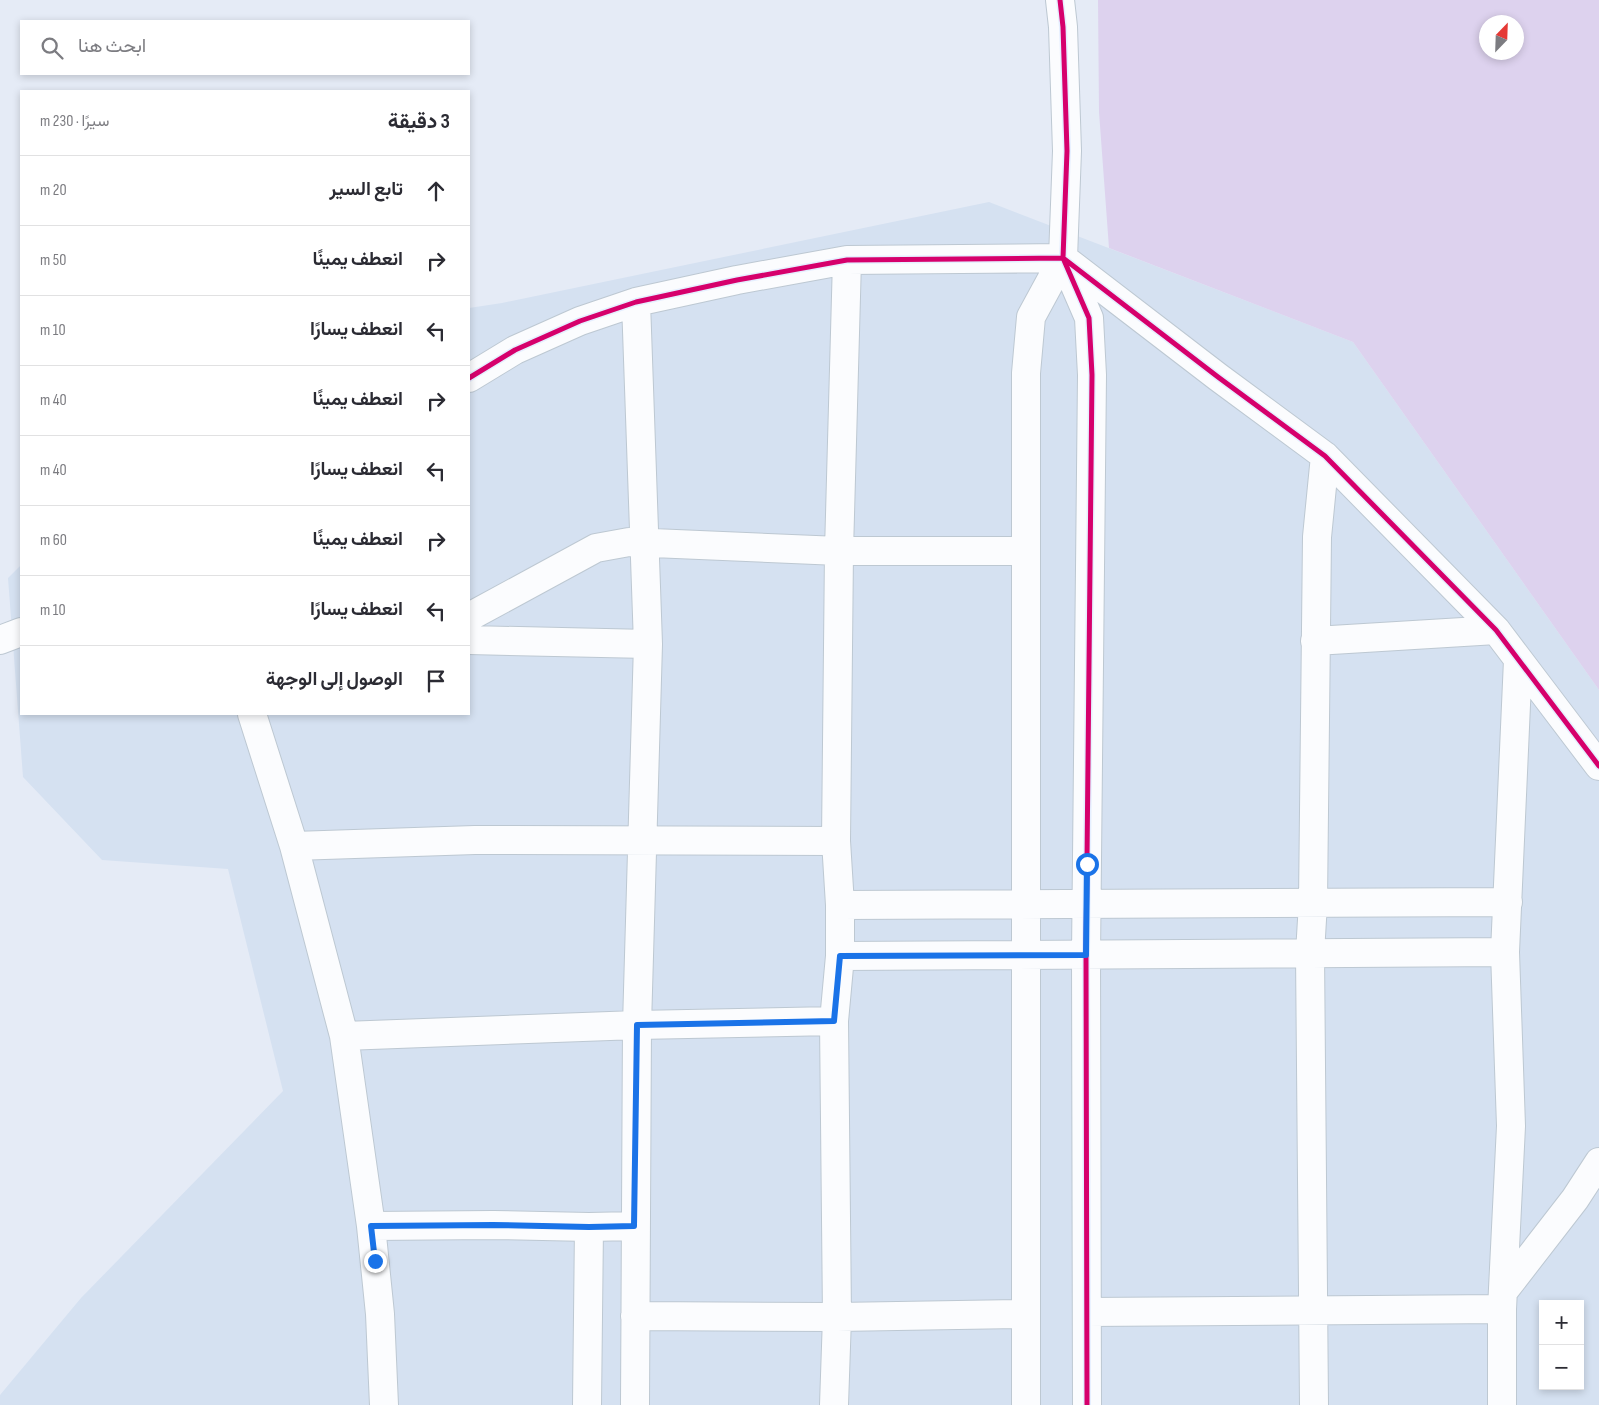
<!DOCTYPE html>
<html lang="ar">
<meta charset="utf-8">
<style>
body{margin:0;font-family:"Sofia Sans Condensed",Vazirmatn,sans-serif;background:#f2f2f3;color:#2b2b33;direction:rtl}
.controls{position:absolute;right:15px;bottom:15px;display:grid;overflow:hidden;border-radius:0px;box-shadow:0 2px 8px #0003}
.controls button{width:45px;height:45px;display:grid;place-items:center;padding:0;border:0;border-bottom:1px solid #e1e1e2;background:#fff;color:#2b2b33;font:25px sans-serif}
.compass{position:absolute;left:1479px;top:15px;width:45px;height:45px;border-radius:50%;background:#fff;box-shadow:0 2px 8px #0003;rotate:23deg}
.stop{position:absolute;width:15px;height:15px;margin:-11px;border:4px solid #1a73e8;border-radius:50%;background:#fff}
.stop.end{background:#1a73e8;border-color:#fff;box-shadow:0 1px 5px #0008}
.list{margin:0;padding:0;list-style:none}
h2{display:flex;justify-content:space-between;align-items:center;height:65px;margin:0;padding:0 20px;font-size:21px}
h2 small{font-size:16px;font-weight:400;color:#7c7c81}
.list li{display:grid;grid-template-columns:32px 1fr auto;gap:15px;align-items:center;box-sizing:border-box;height:70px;padding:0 20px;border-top:1px solid #e1e1e2}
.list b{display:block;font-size:19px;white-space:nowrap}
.list em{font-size:16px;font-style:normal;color:#7c7c81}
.icon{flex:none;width:28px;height:28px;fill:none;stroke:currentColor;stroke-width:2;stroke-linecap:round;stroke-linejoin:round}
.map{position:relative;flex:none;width:1599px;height:1405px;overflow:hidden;direction:ltr}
.search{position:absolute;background:#fff;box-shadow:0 2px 8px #0003;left:20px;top:20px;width:450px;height:55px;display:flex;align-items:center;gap:12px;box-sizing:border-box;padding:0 18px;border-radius:0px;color:#7c7c81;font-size:19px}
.panel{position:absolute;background:#fff;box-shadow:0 2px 8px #0003;left:20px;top:90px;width:450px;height:625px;border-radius:0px;direction:rtl}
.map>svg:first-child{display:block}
.residential{fill:#d5e1f1;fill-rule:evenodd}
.green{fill:#ddd2ee;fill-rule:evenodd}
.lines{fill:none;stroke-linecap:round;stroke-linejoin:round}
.minor-casing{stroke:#bdc8d2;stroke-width:30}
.minor{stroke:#fbfcfe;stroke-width:28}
.cycleway-casing{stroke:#e5efff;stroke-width:8}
.cycleway{stroke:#d6006c;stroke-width:5}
.route{stroke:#1a73e8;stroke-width:6}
</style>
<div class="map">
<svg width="1599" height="1405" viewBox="0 0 1599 1405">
<rect width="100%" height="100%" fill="#e5ebf6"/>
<path class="residential" d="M989,202L1353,342L1599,690V1405H0V1395L81,1298L283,1091L228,869L102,860L23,777L8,578L21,565V714H469V308L502,303ZM1543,1304H1580V1386H1543Z"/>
<path class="green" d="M1098,0H1599V690L1353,342L1109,248L1099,112ZM1486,22H1516V52H1486Z"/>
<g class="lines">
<g class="minor-casing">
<path id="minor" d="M1060,0L1063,27L1067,151L1063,258L1089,318L1092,375L1086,955L1087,1405
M469,378L515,350L580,321L636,302L737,280L847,260L1063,258L1218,377L1325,456L1496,630L1599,766
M469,617L596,548L629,542L839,551H1026
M0,640L21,632
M469,640L648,644
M1315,641L1496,630
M252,714L294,846L344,1036L371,1226L380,1314L384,1405
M294,846L475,840L836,841
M840,905L1508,902
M840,956L1505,952
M344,1036L637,1025L834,1021
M371,1226L493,1225L589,1227L635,1226
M1503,1292L1575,1199L1599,1162
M1087,1312L1502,1309
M635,1316L837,1317L1025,1314
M587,1405L589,1227
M635,1405L637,1025L648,644L636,302
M834,1405L837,1317L834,1021L840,956V905L836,841L839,551L847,260
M1026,1405V373L1031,317L1063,258
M1314,1405L1310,953L1313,903L1317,537L1325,456
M1502,1405V1309L1511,1126L1505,952L1518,660"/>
</g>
<use href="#minor" class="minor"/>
<g class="cycleway-casing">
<path id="cycleway" d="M1060,0L1063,27L1067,151L1063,258L1089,318L1092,375L1086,955L1087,1405
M469,378L515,350L580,321L636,302L737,280L847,260L1063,258L1218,377L1325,456L1496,630L1599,766"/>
</g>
<use href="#cycleway" class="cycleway"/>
</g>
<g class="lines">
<path class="route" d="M375,1261L371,1226L493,1225L589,1227L634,1226L637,1025L834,1021L840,956L1086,955L1087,864"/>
</g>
</svg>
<div class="controls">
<button>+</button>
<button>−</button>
</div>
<svg class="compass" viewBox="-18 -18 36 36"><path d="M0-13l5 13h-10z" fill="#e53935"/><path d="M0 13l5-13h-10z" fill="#7c7c81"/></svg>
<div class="stop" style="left:1087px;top:864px"></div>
<div class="stop end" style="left:375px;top:1261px"></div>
<div class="search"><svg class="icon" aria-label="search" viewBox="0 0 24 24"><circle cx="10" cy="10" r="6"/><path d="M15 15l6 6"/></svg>ابحث هنا</div>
<section class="panel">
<h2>3 دقيقة<small>سيرًا · 230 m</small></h2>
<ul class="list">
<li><svg class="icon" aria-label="ahead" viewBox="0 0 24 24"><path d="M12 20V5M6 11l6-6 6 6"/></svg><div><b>تابع السير</b></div><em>20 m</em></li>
<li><svg class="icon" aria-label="right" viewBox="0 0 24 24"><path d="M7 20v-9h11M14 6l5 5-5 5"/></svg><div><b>انعطف يمينًا</b></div><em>50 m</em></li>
<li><svg class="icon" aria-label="left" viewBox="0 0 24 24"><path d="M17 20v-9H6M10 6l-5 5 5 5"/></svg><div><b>انعطف يسارًا</b></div><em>10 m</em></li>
<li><svg class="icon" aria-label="right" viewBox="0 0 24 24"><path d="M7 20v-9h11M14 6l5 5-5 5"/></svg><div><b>انعطف يمينًا</b></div><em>40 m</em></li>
<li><svg class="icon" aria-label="left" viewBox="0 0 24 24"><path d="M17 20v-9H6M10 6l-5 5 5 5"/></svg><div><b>انعطف يسارًا</b></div><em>40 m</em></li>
<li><svg class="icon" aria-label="right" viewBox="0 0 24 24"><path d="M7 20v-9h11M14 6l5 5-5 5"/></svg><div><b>انعطف يمينًا</b></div><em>60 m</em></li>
<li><svg class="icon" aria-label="left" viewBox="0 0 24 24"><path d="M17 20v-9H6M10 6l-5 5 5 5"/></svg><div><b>انعطف يسارًا</b></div><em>10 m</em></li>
<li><svg class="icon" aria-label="arrive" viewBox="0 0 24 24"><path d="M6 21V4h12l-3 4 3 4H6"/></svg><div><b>الوصول إلى الوجهة</b></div></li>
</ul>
</section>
</div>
